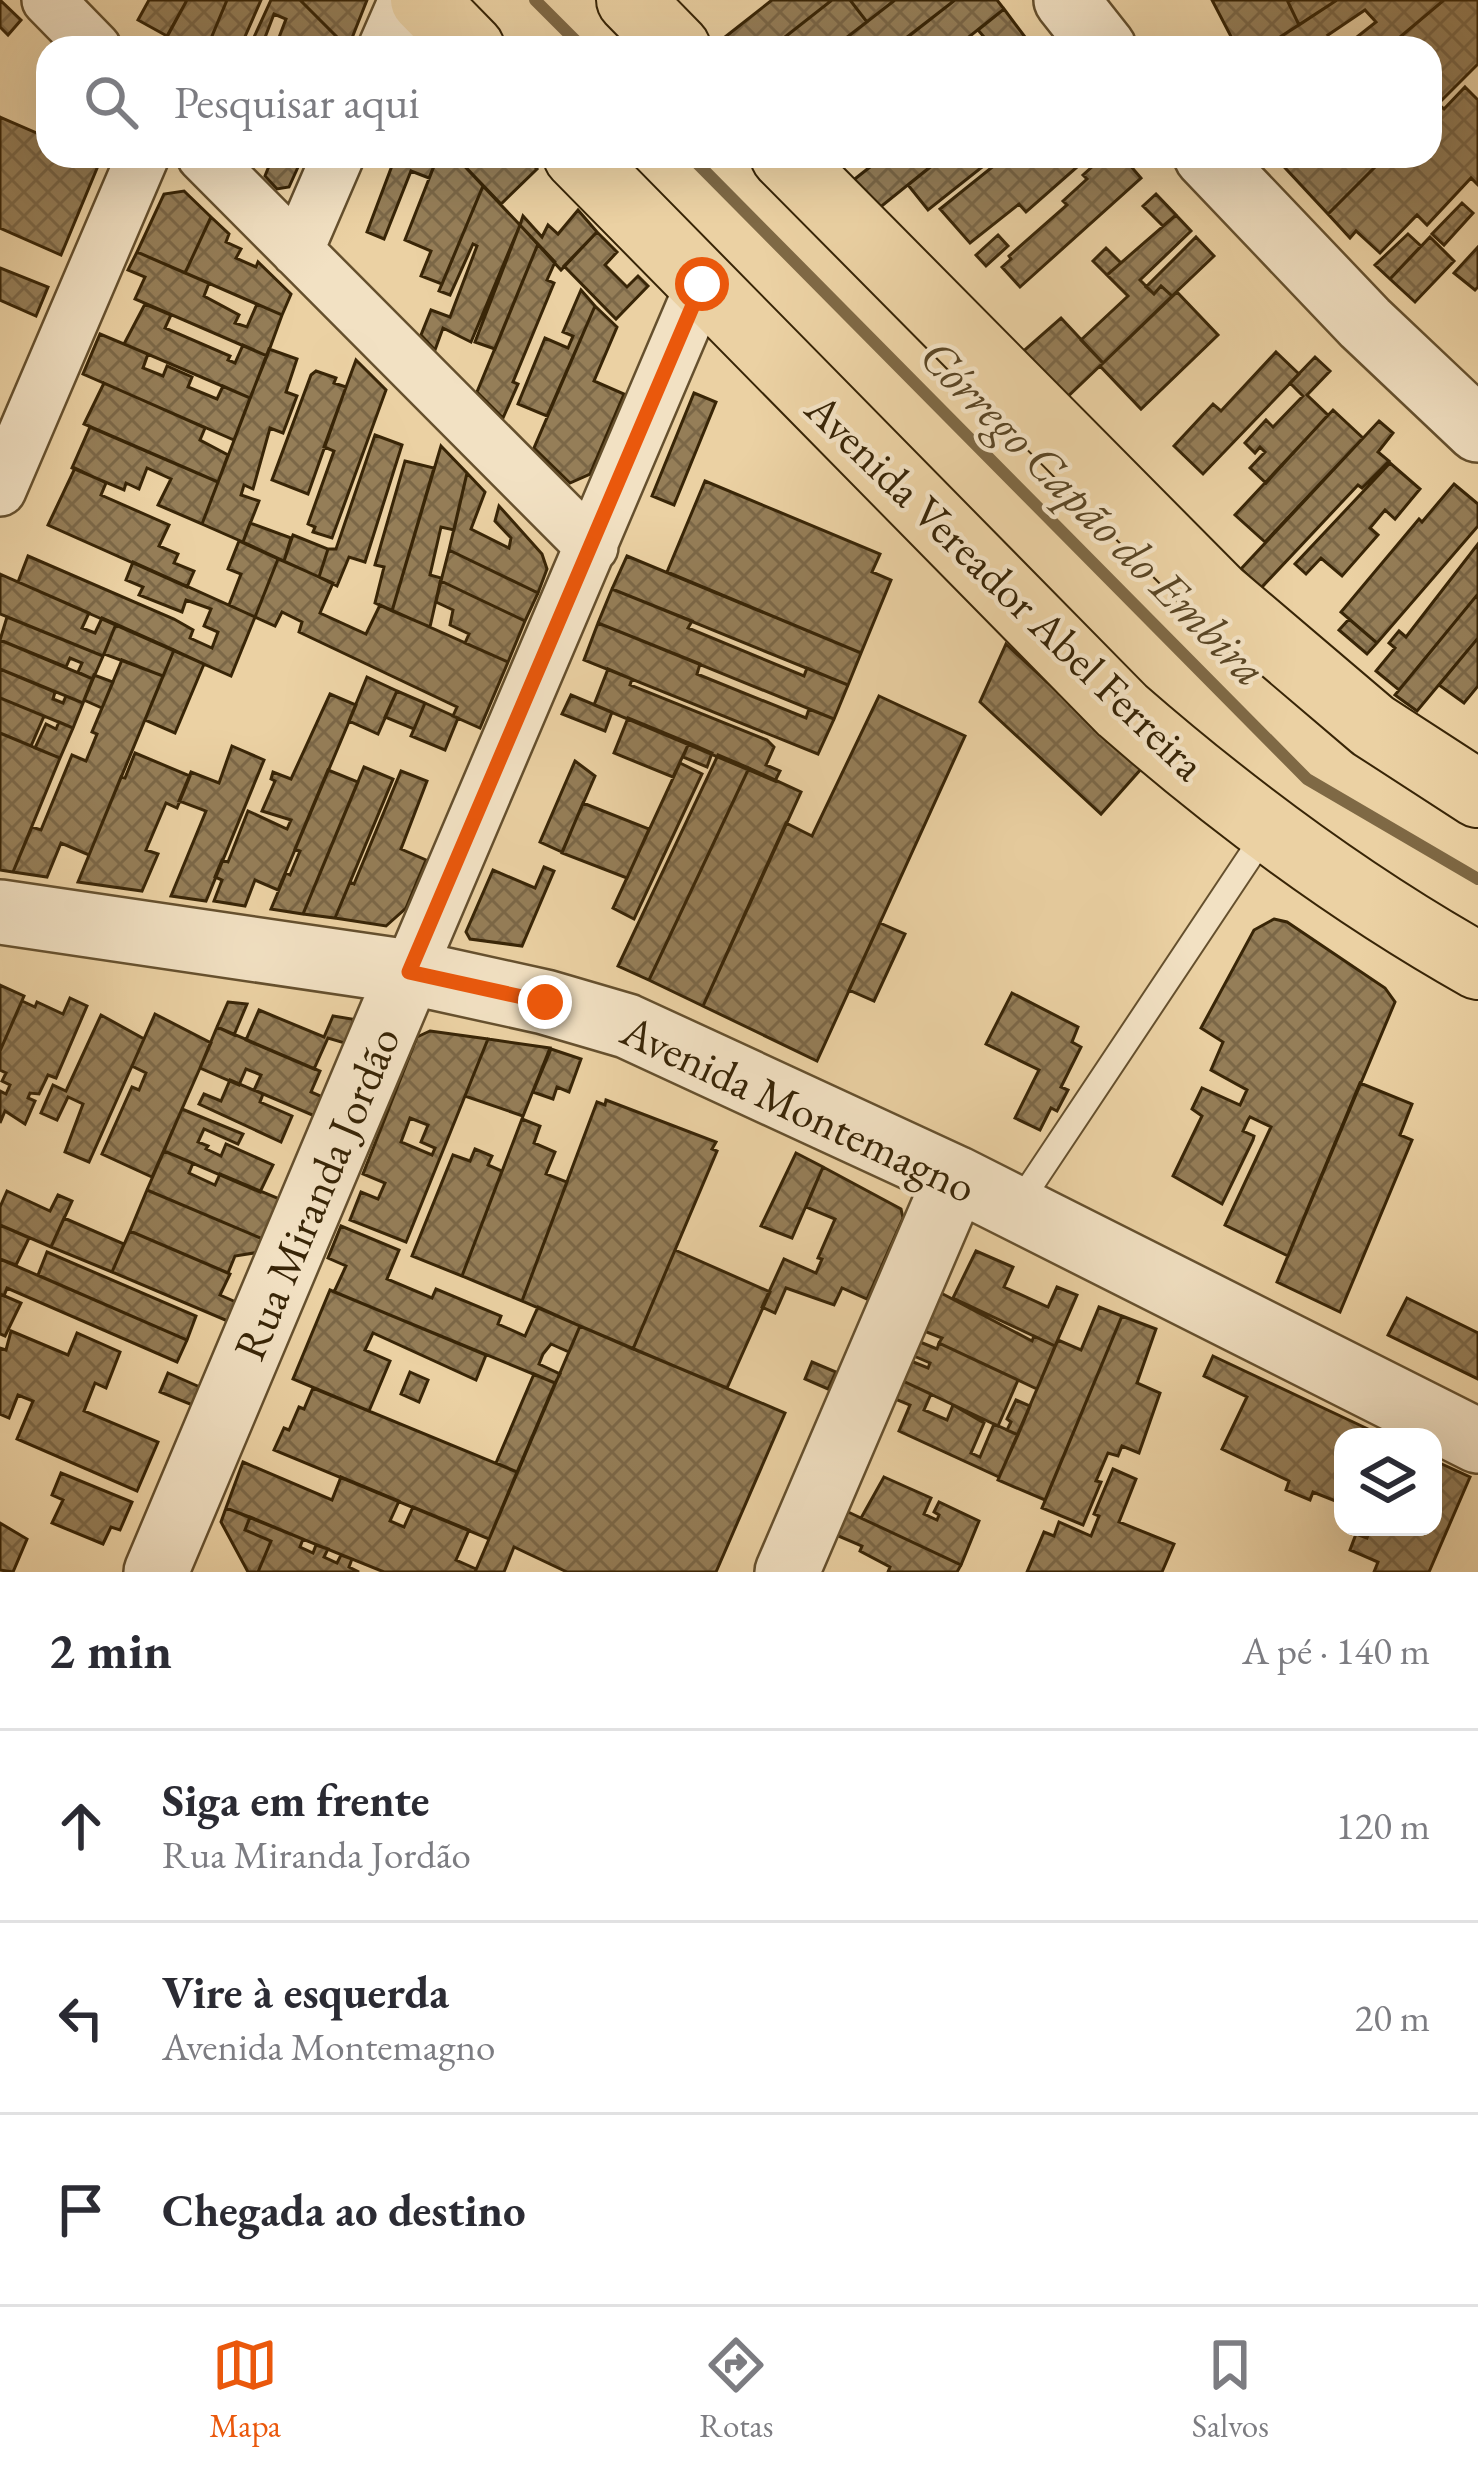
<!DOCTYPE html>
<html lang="pt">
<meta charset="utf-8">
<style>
body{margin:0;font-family:"EB Garamond",serif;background:#f2f2f3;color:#2b2b33}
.controls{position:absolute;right:36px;bottom:36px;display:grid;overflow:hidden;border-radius:24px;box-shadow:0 12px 48px #0002}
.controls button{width:108px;height:108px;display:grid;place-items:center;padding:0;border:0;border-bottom:3px solid #e1e1e2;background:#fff;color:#2b2b33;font:60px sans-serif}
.stop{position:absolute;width:36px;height:36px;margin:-27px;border:9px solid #ea580c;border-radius:50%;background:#fff}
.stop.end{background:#ea580c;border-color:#fff;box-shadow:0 3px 12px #0008}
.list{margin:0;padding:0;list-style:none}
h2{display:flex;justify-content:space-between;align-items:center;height:156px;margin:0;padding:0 48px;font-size:51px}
h2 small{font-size:39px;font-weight:400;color:#7c7c81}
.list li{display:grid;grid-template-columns:78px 1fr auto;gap:36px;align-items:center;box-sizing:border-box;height:192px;padding:0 48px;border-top:3px solid #e1e1e2}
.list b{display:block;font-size:45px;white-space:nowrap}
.list p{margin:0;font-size:39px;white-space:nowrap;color:#7c7c81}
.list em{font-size:39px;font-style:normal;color:#7c7c81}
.icon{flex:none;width:66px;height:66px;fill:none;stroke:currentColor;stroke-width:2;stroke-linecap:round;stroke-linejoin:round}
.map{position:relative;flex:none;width:1478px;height:1572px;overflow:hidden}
.search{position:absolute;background:#fff;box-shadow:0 12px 48px #0002;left:36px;right:36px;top:36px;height:132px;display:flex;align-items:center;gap:30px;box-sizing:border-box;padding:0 42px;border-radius:36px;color:#7c7c81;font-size:45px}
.sheet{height:732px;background:#fff}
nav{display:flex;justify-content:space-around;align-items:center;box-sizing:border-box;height:168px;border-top:3px solid #e1e1e2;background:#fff;font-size:33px;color:#7c7c81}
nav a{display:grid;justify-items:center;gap:6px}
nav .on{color:#ea580c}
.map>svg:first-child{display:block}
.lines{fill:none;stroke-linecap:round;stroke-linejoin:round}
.stream{stroke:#7f6945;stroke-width:12}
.building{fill:url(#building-cross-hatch);stroke:#382507;stroke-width:3;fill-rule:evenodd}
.service-casing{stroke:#65502e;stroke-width:28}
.minor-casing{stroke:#65502e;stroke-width:56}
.tertiary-casing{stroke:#65502e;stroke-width:68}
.primary-casing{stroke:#382507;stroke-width:70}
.service{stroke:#f2e1c3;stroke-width:24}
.minor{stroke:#f2e1c3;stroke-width:51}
.tertiary{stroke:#f2e1c3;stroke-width:63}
.primary{stroke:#ebd1a3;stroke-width:66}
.route{stroke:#ea580c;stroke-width:15}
.labels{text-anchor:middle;stroke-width:9;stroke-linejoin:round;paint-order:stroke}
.street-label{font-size:45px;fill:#382507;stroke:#f2e1c3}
.water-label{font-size:48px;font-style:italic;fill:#5b4726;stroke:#f2e1c3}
</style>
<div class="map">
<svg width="1478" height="1572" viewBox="0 0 1478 1572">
<defs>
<pattern id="building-cross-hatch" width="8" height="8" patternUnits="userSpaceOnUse" patternTransform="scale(3)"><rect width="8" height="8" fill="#957e58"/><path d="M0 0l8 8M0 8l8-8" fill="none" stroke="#7b6747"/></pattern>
</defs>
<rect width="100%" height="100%" fill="#ebd1a3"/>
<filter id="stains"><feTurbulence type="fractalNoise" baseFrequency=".00167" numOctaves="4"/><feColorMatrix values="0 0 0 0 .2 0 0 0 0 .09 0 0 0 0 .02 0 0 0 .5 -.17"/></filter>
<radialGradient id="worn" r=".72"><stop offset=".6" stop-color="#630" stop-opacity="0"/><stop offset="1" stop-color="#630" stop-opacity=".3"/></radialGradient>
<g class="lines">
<path class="stream" d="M535,0L583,48
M690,156L1307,779L1478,879"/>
</g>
<path class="building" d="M0,0L21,20L8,35L0,27Z
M149,0H187L167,36L138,20Z
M187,0H227L207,48H161Z
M227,0H261L240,48H207Z
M271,0H300L348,48H315L306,39L305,48H275L286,19L274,14L261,48H249Z
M300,0H367L348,48Z
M772,0H832L771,48H727L720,41Z
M832,0H850L867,22L833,48H771Z
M850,0H895L867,22Z
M895,0H955L893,48H833Z
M955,0H997L1004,9L955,48H918L909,36Z
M1212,0H1292L1288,2L1299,25L1263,48H1237Z
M1292,0H1337L1299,25L1288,2Z
M1337,0H1444L1387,48H1343L1376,22L1365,10L1328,35L1342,48H1263Z
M1444,0H1478V64L1430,112V48H1387Z
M1004,9L1028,41L1019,48H970L984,37L978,30Z
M1465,87L1478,100V185L1471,178L1427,225L1417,215L1380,253L1356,231L1350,238L1328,214L1386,156H1430V112L1438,104L1444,109Z
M0,117L48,138V156H89L100,161L61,255L0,228Z
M273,156H303L289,187L277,189L265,176Z
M375,156H438L429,178L411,171L384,239L367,232L393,163Z
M438,156H455L483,186L442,284L421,276L431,251L405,240Z
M455,156H524L537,169L501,204Z
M884,156L895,159L938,156L940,159L878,209L851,182Z
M944,156H996L928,210L908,185Z
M1006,156H1082L1085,160L1026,212L1019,204L970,243L940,209Z
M1104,156H1122L1141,178L1020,287L1002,267L1011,259L1009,256L1067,205L1063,201L1087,179L1083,175Z
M1274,156H1386L1328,214Z
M483,186L520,225L471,342L443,328L435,350L421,335L431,310L450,317L477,246L473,244L450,295L439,291Z
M184,191L211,217L185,273L137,252L164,194Z
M1156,194L1176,215L1163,226L1143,206Z
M1462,203L1473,213L1444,245L1432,234Z
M578,210L597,232L561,270L520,225L523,216L542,237L548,225L558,234Z
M1176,215L1191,231L1140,280L1154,294L1161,286L1172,296L1103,363L1081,340L1128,296L1107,275Z
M211,217L229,234L226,242L241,249L236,258L256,267L258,262L291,294L282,315L185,273Z
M520,225L538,244L495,349L475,342Z
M597,232L617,252L605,265L627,287L638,276L648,286L616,319L564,266Z
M1408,234L1421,246L1390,279L1375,265Z
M998,235L1008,246L986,266L976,255Z
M1196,237L1214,256L1172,296L1161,286L1154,294L1146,287Z
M1430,237L1454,261L1415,302L1390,279Z
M538,244L555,262L547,280L554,283L513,382L518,384L503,418L477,392Z
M1478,247V287L1475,290L1454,273Z
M1106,248L1121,263L1107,275L1093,261Z
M137,252L209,283L204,296L239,315L235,323L247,327L257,304L282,315L267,356L135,299L145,277L128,270Z
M0,268L48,287L36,316L0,300Z
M581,290L595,306L547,416L518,404L545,338L568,348L573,336L563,332Z
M1177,292L1218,335L1141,409L1100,366Z
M145,304L171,315L165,328L230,356L228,360L235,363L243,345L267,356L250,398L124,344Z
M595,306L617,327L594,381L624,394L590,474L570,483L534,448Z
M1061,318L1103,363L1063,401L1020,354Z
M100,334L148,354L143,368L163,376L167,366L192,377L188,387L217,399L223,386L250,398L234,440L83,374Z
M269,349L297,359L286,392L297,396L283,433L270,428L253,489L244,485L241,495L259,501L243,542L202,524Z
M1276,352L1299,374L1203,474L1174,446L1213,404L1221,411Z
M1315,357L1330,371L1307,395L1328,415L1266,483L1250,468L1265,452L1260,447L1255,453L1245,443L1266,420L1273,427L1303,396L1290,383Z
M356,360L386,390L332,538L313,532L315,527L308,524L334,451L324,447Z
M316,371L336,378L334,383L346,387L308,494L272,480L311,375Z
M104,383L205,428L200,440L228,455L218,482L84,424Z
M694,393L716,402L674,505L652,496Z
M1333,410L1363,438L1265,542L1235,515Z
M1379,421L1393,433L1378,452L1389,461L1362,488L1358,485L1261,588L1241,569Z
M90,427L218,482L202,524L158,505L171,479L147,468L139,489L126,483L124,490L72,468Z
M375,435L402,445L365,562L349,557L337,586L319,577L328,549H336Z
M441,446L467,473L454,530L441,527L430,575L441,578L430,627L392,611Z
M405,461L434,468L392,611L375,603L384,567L375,565Z
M1390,463L1420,489L1395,519L1385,510L1370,528L1378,535L1342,576L1321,558L1306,574L1295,564Z
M75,468L106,483L101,495L169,525L159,546L178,554L174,563L194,571L187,587L48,525Z
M467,473L485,492L471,529L509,548L511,538L495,521L499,506L542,554L547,569L538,593L449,550Z
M705,481L880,554L872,572L891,580L861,653L667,572Z
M1454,484L1478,504V526L1377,643L1341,612L1419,519L1422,522Z
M250,523L291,538L284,561L243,542Z
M293,535L328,549L319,577L284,561Z
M239,541L278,559L255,617L229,605L241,574L228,569Z
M1478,544V594L1399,690L1376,671L1395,648L1389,643L1399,631L1406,637Z
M449,550L538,593L525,621L441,581Z
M28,556L174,619L193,630L190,638L212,648L218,632L204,626L211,609L186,600L182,612L139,595L143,587L126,580L133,562L255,617L231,676L18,582Z
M627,556L861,653L848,685L612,589Z
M278,559L333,583L320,613L366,634L380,605L508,662L480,728L453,716L457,707L299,632L302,622L282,612L275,626L255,617Z
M0,574L89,613L82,628L95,633L102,618L116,624L103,656L0,614Z
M441,581L525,621L508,662L465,643L469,634L450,625L453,610L436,602Z
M612,589L692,621L688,628L804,676L807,668L848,685L834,719L598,623Z
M1478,594V638L1417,711L1395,695Z
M7,617L103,656L93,679L78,672L82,663L70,658L66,667L0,640Z
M1349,619L1377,643L1367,654L1339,630Z
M598,623L700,664L697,674L806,718L809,709L834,719L818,754L584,660Z
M116,624L174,650L163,676L104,654Z
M1478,638V686L1464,703L1439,685Z
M0,640L93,679L83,703L0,669Z
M1006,644L1141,769L1101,814L980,702Z
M174,650L204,664L175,733L145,720Z
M122,660L163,676L89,855L61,843L47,877L13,872L32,827L41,830L72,755L86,761L97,734L92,732Z
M0,669L55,692L53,699L63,703L66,696L83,703L73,728L0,698Z
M608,669L632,679L630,685L767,740L774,747L766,765L780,771L775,781L594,705Z
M94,675L113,682L102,708L84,700Z
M367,677L397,691L378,734L349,721Z
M397,691L425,703L414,729L385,717Z
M330,694L356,705L278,890L255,880L245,906L214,901L222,880L215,877L222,860L228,862L248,811L287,829L291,820L262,811L275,781L271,779L273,772L291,779Z
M571,695L612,712L605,731L562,714Z
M879,696L965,736L817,1061L703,1006L786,823L812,836Z
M0,698L44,716L31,746L0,733Z
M425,703L458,718L445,750L411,736Z
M628,718L689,743L673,777L614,753Z
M59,722L73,728L60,758L35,748L46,724L56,729Z
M0,733L60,758L13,872L0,870Z
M689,743L712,753L707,767L683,757Z
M232,746L264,760L206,901L171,896L206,811L179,801L191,772L219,783Z
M135,753L190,776L177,808L166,803L146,850L158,854L142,891L78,882L121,777L125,778Z
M718,755L749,768L649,980L618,966Z
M575,761L595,776L562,852L540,842Z
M680,763L702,774L634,919L613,908Z
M364,767L393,779L335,918L303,914Z
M749,768L801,792L703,1006L649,980Z
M328,770L358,782L303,914L271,909L286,873L290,875L300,851L295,849Z
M401,771L427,781L401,849L426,860L406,908L386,926L335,918L350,882L354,884Z
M583,803L649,829L627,878L562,853Z
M544,867L554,871L522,946L470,939L466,932L493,870L535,888Z
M1274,919L1287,922L1385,988L1395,1002L1288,1256L1225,1225L1271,1127L1250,1117L1248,1120L1243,1131L1254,1136L1253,1140L1222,1204L1173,1176L1202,1116L1192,1109L1202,1088L1240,1105L1247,1090L1211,1070L1223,1042L1201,1028L1254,930Z
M880,923L905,934L874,1001L849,990Z
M0,985L24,996L0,1051Z
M1012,993L1078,1027L1072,1042L1081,1047L1061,1087L1068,1090L1057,1111L1051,1108L1040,1130L1015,1118L1039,1070L986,1044Z
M70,998L87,1006L56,1078L48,1075L39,1094L30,1093L28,1098L35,1101L25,1124L5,1111L0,1123V1091L6,1094L10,1085L2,1081L6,1073L0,1070V1051L22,1001L35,1007L37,1002L63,1014Z
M228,1002L247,1004L234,1035L217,1027Z
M259,1010L324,1037L333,1016L352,1019L356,1026L348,1044L328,1038L314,1069L246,1040Z
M155,1014L211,1043L152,1177L102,1154L132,1087L139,1090L146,1073L132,1066Z
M101,1015L144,1039L89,1162L65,1152L83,1104L68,1097L57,1120L41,1113L53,1085L66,1091Z
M217,1027L320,1071L311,1092L325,1098L317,1117L254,1090L261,1075L246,1069L239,1085L200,1068Z
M430,1031L488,1039L406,1242L350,1220L361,1192L378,1199L385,1183L363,1174L417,1037ZM410,1118L428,1125L421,1142L435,1148L432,1155L401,1142Z
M488,1039L550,1048L523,1116L465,1096Z
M551,1049L581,1059L569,1092L557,1087L553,1099L533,1092Z
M230,1080L263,1094L260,1102L292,1116L281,1142L199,1104L204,1094L221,1101Z
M1360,1083L1412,1104L1400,1135L1412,1140L1340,1312L1277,1282Z
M606,1100L716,1142L712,1149L717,1151L633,1349L522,1301L597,1102L605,1105Z
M182,1109L243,1134L238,1144L204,1129L198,1142L208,1146L206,1149L221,1156L226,1144L273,1165L260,1192L164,1151Z
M522,1119L540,1126L534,1143L555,1152L546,1174L567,1182L522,1301L462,1276Z
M475,1149L492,1156L488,1165L502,1171L462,1276L412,1256L453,1155L470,1161Z
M164,1151L193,1163L189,1173L215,1185L220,1174L282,1200L265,1240L147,1190Z
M796,1153L823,1167L792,1238L761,1226Z
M823,1167L901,1209L903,1218L867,1299L842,1288L834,1305L786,1288L775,1313L762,1307L784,1259L816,1273L822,1259L818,1258L835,1219L806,1207Z
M147,1190L265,1240L260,1252L235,1256L228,1273L130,1231Z
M7,1191L50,1211L58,1195L72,1201L51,1247L0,1225V1207Z
M64,1218L124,1244L112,1272L51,1247Z
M0,1225L29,1238L16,1265L0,1259Z
M341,1226L399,1250L387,1279L432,1298L436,1289L501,1316L498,1324L525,1336L538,1307L580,1326L569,1352L551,1344L543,1354L539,1364L560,1374L555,1383L334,1292L346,1266L328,1258Z
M130,1231L230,1274L220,1295L238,1303L230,1322L112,1272Z
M675,1250L770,1292L727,1388L633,1349Z
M976,1251L1013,1267L1004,1287L1048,1307L1057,1287L1077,1295L1055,1346L953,1298Z
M47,1252L196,1316L187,1340L38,1275Z
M0,1259L187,1340L177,1362L7,1288L4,1296L0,1294Z
M330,1290L486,1355L476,1380L373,1333L365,1350L390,1361L369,1411L293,1379Z
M941,1293L1032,1341L1034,1336L1055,1346L1037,1389L939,1343L942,1338L924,1331Z
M0,1294L21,1303L5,1336L0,1334Z
M1407,1298L1478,1333V1379L1388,1335Z
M1099,1307L1122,1316L1045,1500L998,1480L1058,1340L1081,1350Z
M1122,1316L1156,1329L1137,1383L1160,1393L1139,1453L1122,1446L1118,1456L1108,1453L1096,1481L1101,1482L1083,1525L1042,1508Z
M580,1326L785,1413L716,1572H567L514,1547L504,1572H475Z
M11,1331L68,1355L77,1333L120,1352L106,1388L95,1383L84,1411L158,1442L137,1491L17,1439L33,1401L18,1395L9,1418L0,1414V1348L6,1350Z
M920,1342L937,1349L939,1343L1018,1380L998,1426L903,1381L911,1361L928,1368L930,1363L914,1356Z
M1213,1356L1385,1437H1343V1504L1313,1492L1310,1500L1286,1490L1289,1481L1222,1449L1247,1397L1204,1376Z
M812,1362L836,1372L828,1389L805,1379Z
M410,1372L428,1380L419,1402L401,1394Z
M168,1373L202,1388L195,1406L160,1392Z
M534,1374L555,1383L517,1472L496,1463Z
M903,1381L931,1394L924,1410L947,1420L953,1405L984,1423L971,1453L980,1457L994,1424L1018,1435L999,1477L899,1431L910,1405L895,1399Z
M313,1388L517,1472L489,1539L274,1450L284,1428L289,1430L299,1407L304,1409Z
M1016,1400L1030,1406L1018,1435L1007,1430L1011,1422L1007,1419Z
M1433,1460L1470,1477L1429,1572H1374L1378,1562L1350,1550L1356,1534L1367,1538L1370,1529L1364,1527H1433Z
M243,1462L332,1500L341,1477L399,1501L390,1521L404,1527L413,1507L469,1530L456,1560L476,1569L475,1572H384L226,1508Z
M1113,1469L1136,1479L1119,1522L1174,1544L1162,1572H1027L1044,1532L1054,1536L1059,1522L1091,1536L1099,1516L1094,1514Z
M61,1473L132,1502L120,1530L111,1527L103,1544L52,1523L63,1500L52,1495Z
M884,1477L931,1498L924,1514L937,1520L939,1515L934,1512L939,1502L979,1521L961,1565L861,1518Z
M226,1508L250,1517L245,1530L271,1541L258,1572H248L221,1522Z
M846,1511L961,1565L957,1572H888L890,1567L860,1551L862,1546L836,1535Z
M250,1517L303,1539L300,1547L313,1553L316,1545L328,1549L324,1557L337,1563L341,1555L352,1559L349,1567L359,1572H258L271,1541L245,1530Z
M0,1523L27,1539L13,1572L0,1570Z"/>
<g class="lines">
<g class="service-casing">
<path id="service" d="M1017,1206L1267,831"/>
</g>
<g class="minor-casing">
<path id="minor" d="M48,0L95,48
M384,48L405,0
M203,156L592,547
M297,251L338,156
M0,490L143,156
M409,972L702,284"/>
</g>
<g class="tertiary-casing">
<path id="tertiary" d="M1066,0L1104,48
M1206,156L1365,323L1478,430
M0,912L409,972L545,1002L627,1026L956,1178L1478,1441
M156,1572L409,972
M787,1572L956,1178"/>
</g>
<g class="primary-casing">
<path id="primary" d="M424,0L471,48
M630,0L677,48
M577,156L1122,710C1232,806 1350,894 1478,966
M784,156L1218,594L1373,726L1478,794"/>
</g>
<use href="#service" class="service"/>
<use href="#minor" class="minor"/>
<use href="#tertiary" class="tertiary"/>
<use href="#primary" class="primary"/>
</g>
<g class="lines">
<path class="route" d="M545,1002L409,972L702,284"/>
</g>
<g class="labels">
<g class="street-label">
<text transform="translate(1006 586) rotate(44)" y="16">Avenida Vereador Abel Ferreira</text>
<text transform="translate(799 1108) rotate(25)" y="16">Avenida Montemagno</text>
<text transform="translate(316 1193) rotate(-67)" y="16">Rua Miranda Jordão</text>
</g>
<g class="water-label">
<text transform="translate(1094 512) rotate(45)" y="17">Córrego Capão do Embira</text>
</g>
</g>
<rect width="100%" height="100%" filter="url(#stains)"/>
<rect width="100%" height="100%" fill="url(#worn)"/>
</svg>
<div class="controls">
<button><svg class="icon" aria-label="layers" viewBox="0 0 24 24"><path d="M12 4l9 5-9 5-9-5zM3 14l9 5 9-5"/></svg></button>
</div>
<div class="stop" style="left:702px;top:284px"></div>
<div class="stop end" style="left:545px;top:1002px"></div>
<div class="search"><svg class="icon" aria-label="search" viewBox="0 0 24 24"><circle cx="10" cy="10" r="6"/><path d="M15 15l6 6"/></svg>Pesquisar aqui</div>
</div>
<section class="sheet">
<h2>2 min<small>A pé · 140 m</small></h2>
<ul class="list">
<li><svg class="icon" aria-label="ahead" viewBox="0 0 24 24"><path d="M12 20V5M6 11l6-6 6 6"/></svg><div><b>Siga em frente</b><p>Rua Miranda Jordão</p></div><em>120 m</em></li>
<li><svg class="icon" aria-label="left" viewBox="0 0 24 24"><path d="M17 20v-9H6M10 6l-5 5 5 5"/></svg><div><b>Vire à esquerda</b><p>Avenida Montemagno</p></div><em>20 m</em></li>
<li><svg class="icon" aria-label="arrive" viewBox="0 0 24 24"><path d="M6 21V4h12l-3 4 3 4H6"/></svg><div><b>Chegada ao destino</b></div></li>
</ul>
</section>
<nav>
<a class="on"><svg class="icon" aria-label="map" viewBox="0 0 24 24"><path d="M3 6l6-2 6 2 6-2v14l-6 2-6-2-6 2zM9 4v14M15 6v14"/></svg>Mapa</a>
<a><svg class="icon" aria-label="directions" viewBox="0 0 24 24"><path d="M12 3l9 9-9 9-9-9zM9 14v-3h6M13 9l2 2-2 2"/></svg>Rotas</a>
<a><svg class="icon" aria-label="saved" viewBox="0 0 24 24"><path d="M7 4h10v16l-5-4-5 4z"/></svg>Salvos</a>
</nav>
